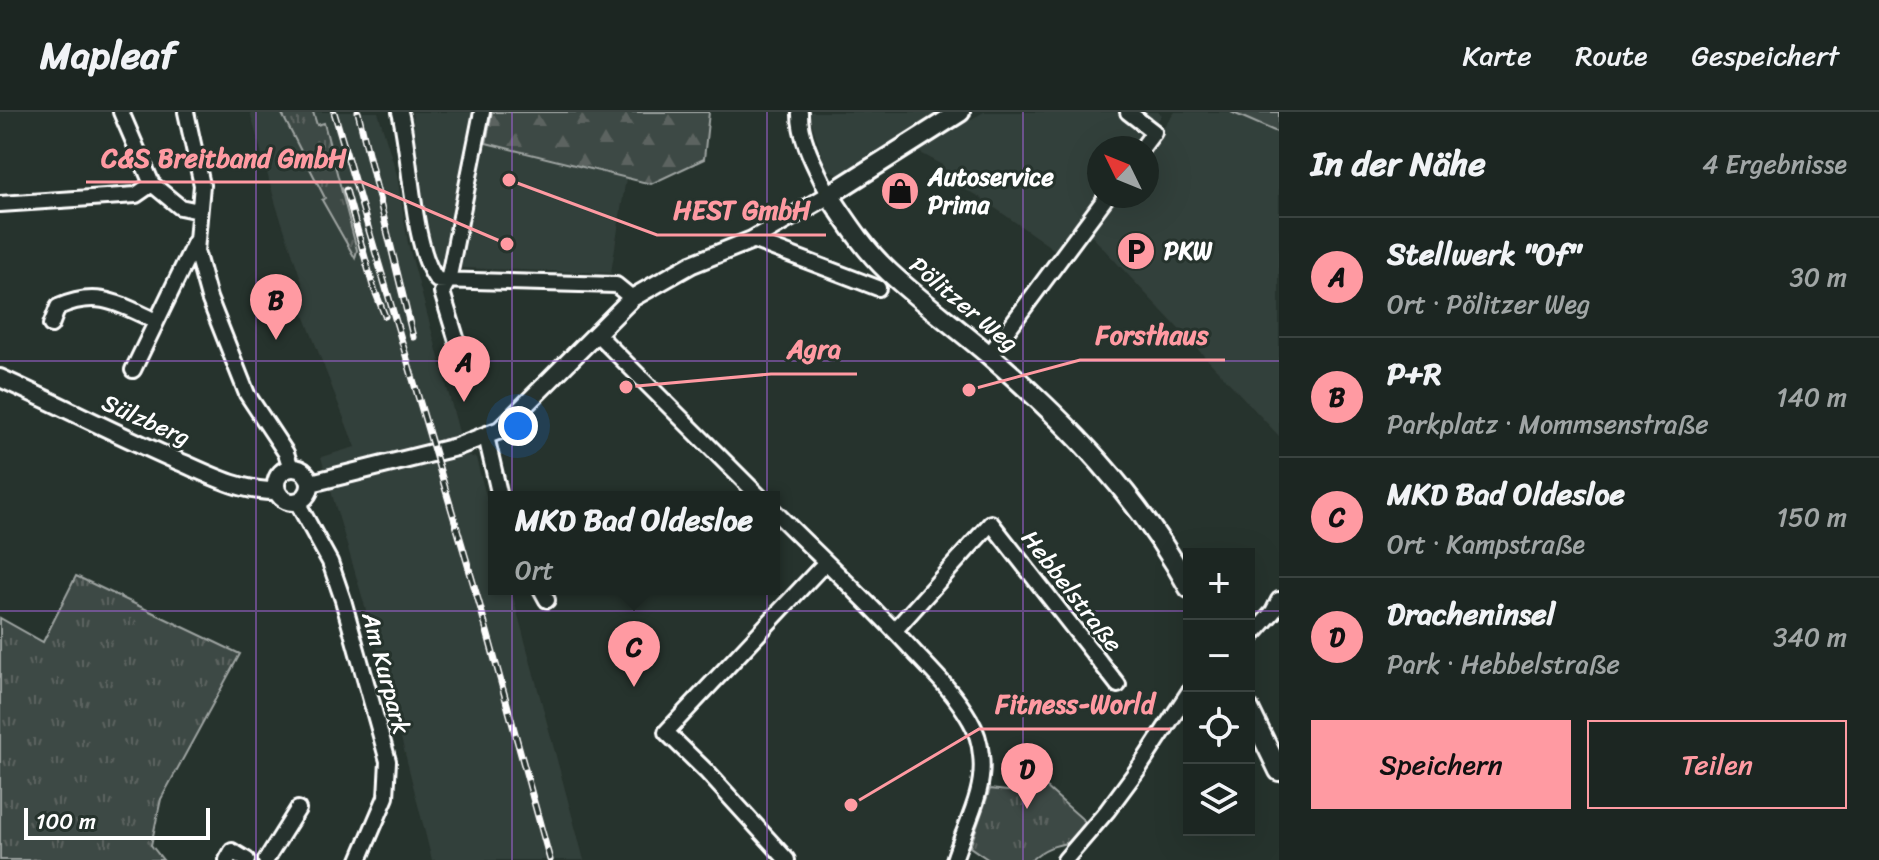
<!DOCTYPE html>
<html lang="de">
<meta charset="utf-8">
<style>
body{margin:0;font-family:Sriracha,sans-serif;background:#252e2a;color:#f1f3f6}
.controls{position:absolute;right:24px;bottom:24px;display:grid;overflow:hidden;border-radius:0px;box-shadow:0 8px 32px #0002}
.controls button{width:72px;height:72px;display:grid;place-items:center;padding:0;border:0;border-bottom:2px solid #3a4340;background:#1c2622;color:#f1f3f6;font:40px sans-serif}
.compass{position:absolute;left:1087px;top:24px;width:72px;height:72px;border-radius:50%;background:#1c2622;box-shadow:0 8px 32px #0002;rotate:313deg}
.scale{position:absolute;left:24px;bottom:20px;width:186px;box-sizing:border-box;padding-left:8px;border:4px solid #fff;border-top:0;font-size:22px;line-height:28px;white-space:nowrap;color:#fff;-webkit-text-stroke:6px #26332d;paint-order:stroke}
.you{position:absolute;left:518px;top:314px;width:28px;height:28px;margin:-20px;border:6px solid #fff;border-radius:50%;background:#1a73e8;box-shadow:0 0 0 12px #1a73e833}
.badge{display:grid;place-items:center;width:52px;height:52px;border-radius:50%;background:#ff9aa2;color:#111;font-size:26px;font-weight:700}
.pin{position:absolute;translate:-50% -66px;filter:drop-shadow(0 2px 4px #0008)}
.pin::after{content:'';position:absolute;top:42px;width:28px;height:24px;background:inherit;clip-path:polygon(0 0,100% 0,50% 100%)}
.popup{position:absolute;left:488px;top:379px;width:292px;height:104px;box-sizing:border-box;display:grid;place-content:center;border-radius:0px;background:#1c2622;filter:drop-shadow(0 2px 6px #0005);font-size:26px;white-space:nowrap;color:#a0a5a5}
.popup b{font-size:30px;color:#f1f3f6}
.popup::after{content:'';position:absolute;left:50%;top:100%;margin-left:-16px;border:16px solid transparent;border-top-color:#1c2622}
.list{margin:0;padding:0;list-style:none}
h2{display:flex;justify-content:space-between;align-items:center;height:104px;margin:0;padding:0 32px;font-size:34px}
h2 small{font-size:26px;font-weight:400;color:#a0a5a5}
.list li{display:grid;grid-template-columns:52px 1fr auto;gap:24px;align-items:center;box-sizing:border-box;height:120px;padding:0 32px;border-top:2px solid #3a4340}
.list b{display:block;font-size:30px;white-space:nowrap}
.list p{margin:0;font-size:26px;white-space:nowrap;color:#a0a5a5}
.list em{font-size:26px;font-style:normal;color:#a0a5a5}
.actions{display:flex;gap:16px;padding:24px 32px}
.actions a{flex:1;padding:18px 0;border:2px solid #ff9aa2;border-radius:0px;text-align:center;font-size:28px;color:#ff9aa2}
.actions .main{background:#ff9aa2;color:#111}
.icon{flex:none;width:44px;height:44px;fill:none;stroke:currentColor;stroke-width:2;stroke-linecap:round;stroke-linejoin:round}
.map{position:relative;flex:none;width:1279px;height:748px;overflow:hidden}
header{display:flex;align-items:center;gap:48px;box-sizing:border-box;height:112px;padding:0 40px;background:#1c2622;border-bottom:2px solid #3a4340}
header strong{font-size:38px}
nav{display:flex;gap:44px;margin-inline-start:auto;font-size:28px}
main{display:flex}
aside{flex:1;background:#1c2622}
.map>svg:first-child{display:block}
.built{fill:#333f3a}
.grass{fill:url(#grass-tufts);stroke:#9ea4a2;stroke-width:2}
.forest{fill:url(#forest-firs);stroke:#9ea4a2;stroke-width:2}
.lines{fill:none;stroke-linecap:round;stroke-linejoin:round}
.minor-casing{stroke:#fff;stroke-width:20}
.tertiary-casing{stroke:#fff;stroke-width:22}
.secondary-casing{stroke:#fff;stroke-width:24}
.minor{stroke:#26332d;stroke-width:14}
.tertiary{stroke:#26332d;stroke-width:16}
.secondary{stroke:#26332d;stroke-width:18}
.rail-casing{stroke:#fff;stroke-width:7}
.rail{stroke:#26332d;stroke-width:4;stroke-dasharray:12;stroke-linecap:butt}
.grid{fill:none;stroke:#9c61cf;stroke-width:2;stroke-opacity:0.55}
.labels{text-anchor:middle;stroke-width:6;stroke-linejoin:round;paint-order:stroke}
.poi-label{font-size:24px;font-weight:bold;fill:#fff;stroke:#26332d;text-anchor:start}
.street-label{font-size:24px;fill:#fff;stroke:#26332d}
.leader{fill:none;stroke:#ff9aa2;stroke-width:3}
.callout-dot{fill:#ff9aa2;stroke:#26332d;stroke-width:3}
.callout-label{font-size:26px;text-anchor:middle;font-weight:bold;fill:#ff9aa2;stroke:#26332d;stroke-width:6;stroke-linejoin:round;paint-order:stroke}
</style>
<header>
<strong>Mapleaf</strong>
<nav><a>Karte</a><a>Route</a><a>Gespeichert</a></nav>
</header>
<main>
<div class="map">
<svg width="1279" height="748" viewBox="0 0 1279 748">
<defs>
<pattern id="grass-tufts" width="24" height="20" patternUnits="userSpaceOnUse" patternTransform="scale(2)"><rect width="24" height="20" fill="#3e4944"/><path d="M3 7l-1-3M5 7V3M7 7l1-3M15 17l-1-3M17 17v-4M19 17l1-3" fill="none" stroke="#5b6460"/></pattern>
<pattern id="forest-firs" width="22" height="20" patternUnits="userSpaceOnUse" patternTransform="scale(2)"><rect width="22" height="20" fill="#3e4944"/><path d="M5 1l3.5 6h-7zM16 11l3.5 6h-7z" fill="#5b6460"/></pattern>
</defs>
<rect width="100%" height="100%" fill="#26332d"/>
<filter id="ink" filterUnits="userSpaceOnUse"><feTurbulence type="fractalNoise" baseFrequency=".0125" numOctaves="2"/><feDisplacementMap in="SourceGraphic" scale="16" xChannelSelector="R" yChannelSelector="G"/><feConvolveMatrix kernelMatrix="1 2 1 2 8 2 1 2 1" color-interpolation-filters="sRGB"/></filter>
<g filter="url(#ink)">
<path class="built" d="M250,0H378L397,63L408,131L459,320L466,343L476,346L494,414V477H511L584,748H432L384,559L321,345L355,335L301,195L306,182L276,93Z
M412,0H475L447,149L442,152L436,151L426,136Z
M808,0H943L839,63L826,56Z
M984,0H1158L1162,3L1138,36H1099V84L1059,141L975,82L955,74L941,52L915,38Z
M1175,0H1231L1279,21V324L1087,119L1113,84H1147V38Z
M486,31L626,66L611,161L461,156Z"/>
<path class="grass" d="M281,0H313L317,13L324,11L357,138L355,146L322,88L325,86Z
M76,464L240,542L161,687L151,733L163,748H0V506L43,530Z
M1037,667L1088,712L1072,730C1055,733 1044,736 1031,748H989L970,735L990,677L1025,681Z"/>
<path class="forest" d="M492,0H709L704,47L651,72L486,31Z
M1231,0H1279V21Z"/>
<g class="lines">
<g class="minor-casing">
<path id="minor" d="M121,0L152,72L180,95L199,99
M186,0L202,73L196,139L209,186L247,282L286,341L291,356
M400,0C411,42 412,137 437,168L616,173L632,186
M800,0C799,28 818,59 829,83
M1128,0L1154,20L1142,36
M0,92L136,83L152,72
M752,128L878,176
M51,213L58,195C98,177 119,192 156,209
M596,221L760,385
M460,239L442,180L448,169L482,0
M989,243L1107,84
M133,258L195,130
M486,324L500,385
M297,390L330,450L343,488L388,649L386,685L359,748
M774,399C821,446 871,492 916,542C936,563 956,583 970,608C976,618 980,631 981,643C986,680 965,713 954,748
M541,477L547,488
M895,518L991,411L1118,573
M1249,527L1273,500L1279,488
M227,748L232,739L247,748
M266,748L298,697
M787,748L707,660L666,620L826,450
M1065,748L1107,699L1141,653L1189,580"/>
</g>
<g class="tertiary-casing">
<path id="tertiary" d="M0,266C60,293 118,323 178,349C211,363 241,380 277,379
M276 373a17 17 0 1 1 34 0a17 17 0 1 1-34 0Z
M311,371L456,335L500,318L632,186L692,152L752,128L829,83"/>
</g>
<g class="secondary-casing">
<path id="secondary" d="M960,0L829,83C847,110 865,138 889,160C920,189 955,214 988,242C1068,311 1138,383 1189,476
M1249,597L1279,659"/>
</g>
<use href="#minor" class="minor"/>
<use href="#tertiary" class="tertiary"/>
<use href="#secondary" class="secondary"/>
<g class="rail-casing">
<path id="rail" d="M334,0L480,494L550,748
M358,0L413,225
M346,78L373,174L385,204"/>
</g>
<use href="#rail" class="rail"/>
</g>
</g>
<path class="grid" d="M256,0V748M512,0V748M767,0V748M1023,0V748M0,249H1279M0,499H1189M1249,499H1279"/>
<defs>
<g id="shop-disc" transform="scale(2)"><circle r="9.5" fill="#ff9aa2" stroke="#26332d"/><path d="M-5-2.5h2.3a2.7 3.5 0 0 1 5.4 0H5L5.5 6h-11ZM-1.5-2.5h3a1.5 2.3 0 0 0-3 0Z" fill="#111"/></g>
<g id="parking-disc" transform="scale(2)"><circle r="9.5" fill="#ff9aa2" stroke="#26332d"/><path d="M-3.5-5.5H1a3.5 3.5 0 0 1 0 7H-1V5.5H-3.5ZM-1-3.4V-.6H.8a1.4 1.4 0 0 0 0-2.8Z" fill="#111"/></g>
</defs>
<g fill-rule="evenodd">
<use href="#shop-disc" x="900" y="79"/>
<use href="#parking-disc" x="1136" y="139"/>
</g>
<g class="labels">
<g class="poi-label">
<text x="928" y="73">Autoservice<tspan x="928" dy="28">Prima</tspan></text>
<text x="1164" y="147">PKW</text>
</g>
<g class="street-label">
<text transform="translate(964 192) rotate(40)" y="8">Pölitzer Weg</text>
<text transform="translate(146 308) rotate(24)" y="8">Sülzberg</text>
<text transform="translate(1072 479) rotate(52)" y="8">Hebbelstraße</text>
<text transform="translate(386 561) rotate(75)" y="8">Am Kurpark</text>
</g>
</g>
<path class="leader" d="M507 132L362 70H86M509 68L657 123H826M969 278L1080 248H1225M626 275L771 262H857M851 693L979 617H1170"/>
<g class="callout-dot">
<circle cx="507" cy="132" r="8"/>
<circle cx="509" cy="68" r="8"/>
<circle cx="969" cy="278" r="8"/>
<circle cx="626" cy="275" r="8"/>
<circle cx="851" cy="693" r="8"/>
</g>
<g class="callout-label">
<text x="224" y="55">C&amp;S Breitband GmbH</text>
<text x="742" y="107">HEST GmbH</text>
<text x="1152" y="232">Forsthaus</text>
<text x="814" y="246">Agra</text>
<text x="1075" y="601">Fitness-World</text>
</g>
</svg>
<div class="controls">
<button>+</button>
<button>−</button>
<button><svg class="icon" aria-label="locate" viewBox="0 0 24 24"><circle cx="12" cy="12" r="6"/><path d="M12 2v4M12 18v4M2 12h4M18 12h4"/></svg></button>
<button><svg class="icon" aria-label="layers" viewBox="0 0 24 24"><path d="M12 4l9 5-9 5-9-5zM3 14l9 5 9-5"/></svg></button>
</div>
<svg class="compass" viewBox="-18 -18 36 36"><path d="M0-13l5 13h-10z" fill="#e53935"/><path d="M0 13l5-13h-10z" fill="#a0a5a5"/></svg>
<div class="scale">100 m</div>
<div class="you"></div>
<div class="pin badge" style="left:464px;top:290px">A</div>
<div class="pin badge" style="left:276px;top:228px">B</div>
<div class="pin badge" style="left:634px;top:575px">C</div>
<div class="popup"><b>MKD Bad Oldesloe</b>Ort</div>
<div class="pin badge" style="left:1027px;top:697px">D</div>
</div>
<aside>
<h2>In der Nähe<small>4 Ergebnisse</small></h2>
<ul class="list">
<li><span class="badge">A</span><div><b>Stellwerk &quot;Of&quot;</b><p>Ort · Pölitzer Weg</p></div><em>30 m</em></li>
<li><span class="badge">B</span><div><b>P+R</b><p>Parkplatz · Mommsenstraße</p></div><em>140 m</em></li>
<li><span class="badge">C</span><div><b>MKD Bad Oldesloe</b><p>Ort · Kampstraße</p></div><em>150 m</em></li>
<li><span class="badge">D</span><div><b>Dracheninsel</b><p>Park · Hebbelstraße</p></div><em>340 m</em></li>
</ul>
<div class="actions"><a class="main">Speichern</a><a>Teilen</a></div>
</aside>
</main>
